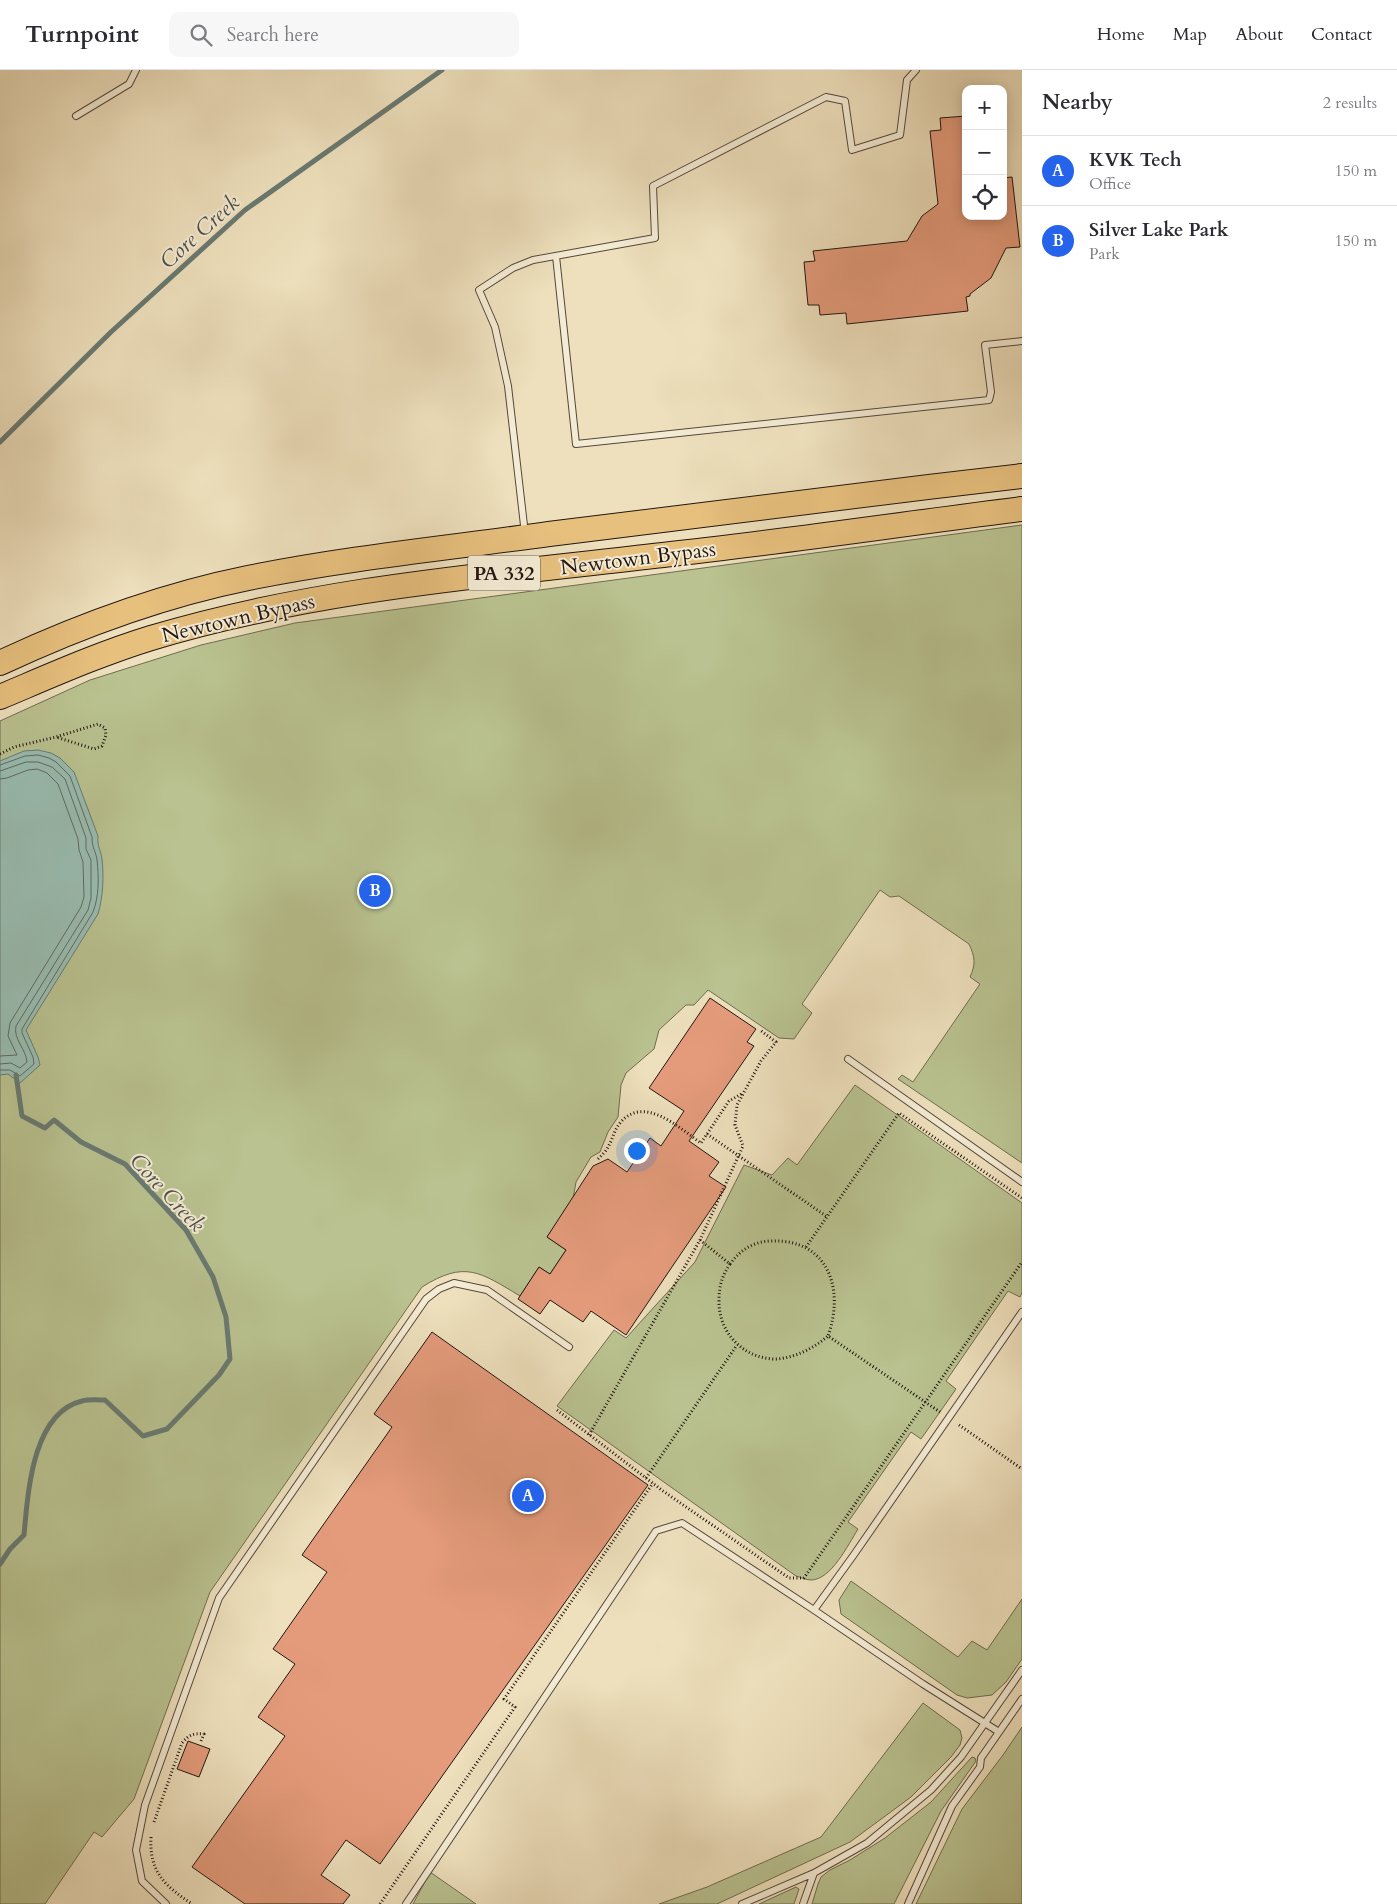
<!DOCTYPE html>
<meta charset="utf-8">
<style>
body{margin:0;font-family:Cardo,serif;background:#f7f7f7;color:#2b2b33}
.controls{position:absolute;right:15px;top:15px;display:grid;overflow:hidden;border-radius:10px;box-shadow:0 2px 12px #0003}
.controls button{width:45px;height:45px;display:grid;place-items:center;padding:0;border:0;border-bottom:1px solid #e1e1e2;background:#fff;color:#2b2b33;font:25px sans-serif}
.you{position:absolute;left:636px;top:1080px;width:18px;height:18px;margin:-12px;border:4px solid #fff;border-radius:50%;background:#1a73e8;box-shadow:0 0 0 8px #1a73e833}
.badge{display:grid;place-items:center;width:32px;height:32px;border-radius:50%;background:#2563eb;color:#fff;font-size:16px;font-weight:700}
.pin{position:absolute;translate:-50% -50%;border:2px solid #fff;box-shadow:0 1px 5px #0006}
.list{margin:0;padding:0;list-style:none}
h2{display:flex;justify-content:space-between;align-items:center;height:65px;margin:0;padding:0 20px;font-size:21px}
h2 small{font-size:16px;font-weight:400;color:#7c7c81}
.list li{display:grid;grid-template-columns:32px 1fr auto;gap:15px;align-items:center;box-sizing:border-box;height:70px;padding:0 20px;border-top:1px solid #e1e1e2}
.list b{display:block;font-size:19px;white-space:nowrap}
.list p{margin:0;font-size:16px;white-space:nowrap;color:#7c7c81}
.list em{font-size:16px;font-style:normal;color:#7c7c81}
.icon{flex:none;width:28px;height:28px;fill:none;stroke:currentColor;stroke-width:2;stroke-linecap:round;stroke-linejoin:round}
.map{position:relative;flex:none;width:1022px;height:1834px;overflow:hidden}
header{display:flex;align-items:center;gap:30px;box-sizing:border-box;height:70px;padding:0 25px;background:#fff;border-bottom:1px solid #e1e1e2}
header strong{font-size:24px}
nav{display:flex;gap:28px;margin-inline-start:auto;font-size:18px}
.search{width:350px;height:45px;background:#f7f7f7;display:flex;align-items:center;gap:12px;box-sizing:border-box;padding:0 18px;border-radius:10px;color:#7c7c81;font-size:19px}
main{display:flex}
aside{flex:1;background:#fff}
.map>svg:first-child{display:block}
.green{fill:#b9c290;stroke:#6e6c50}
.water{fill:#99bdb2;stroke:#697a72}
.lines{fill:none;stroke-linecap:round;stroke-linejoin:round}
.shore{stroke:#5e6a62;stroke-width:1}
.stream{stroke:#697a72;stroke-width:5}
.building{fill:#e49b7b;stroke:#221611}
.lane-casing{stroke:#55483c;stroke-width:8}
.highway-casing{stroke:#221611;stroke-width:26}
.path{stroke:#221611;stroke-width:3;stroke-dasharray:1 2.5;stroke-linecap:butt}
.lane{stroke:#f4ebd4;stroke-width:6}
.highway{stroke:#e7c07e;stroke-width:24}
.labels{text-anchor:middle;stroke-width:4;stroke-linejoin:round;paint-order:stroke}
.shield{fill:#f4ebd4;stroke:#61564c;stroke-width:1}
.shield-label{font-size:20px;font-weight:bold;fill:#221611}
.street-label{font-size:21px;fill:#221611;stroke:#f4ebd4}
.water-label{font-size:22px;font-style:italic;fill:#4c5049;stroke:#f4ebd4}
</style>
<header>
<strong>Turnpoint</strong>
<div class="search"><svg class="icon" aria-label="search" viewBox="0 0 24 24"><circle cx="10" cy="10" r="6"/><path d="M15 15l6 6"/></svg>Search here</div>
<nav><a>Home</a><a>Map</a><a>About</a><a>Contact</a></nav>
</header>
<main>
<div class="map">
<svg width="1022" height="1834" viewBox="0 0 1022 1834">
<rect width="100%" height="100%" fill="#eee0bd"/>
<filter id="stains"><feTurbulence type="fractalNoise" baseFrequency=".004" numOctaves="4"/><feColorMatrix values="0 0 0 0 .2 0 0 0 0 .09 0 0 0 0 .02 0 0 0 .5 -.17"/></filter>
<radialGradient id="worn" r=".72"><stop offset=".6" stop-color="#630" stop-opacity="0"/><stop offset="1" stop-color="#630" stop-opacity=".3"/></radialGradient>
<path class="green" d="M1022,455V1093L898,1009L902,1005L913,1012L980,914L970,907C976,894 975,887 969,874L899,826L890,827L880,820L802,934L812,943L794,969L779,968L708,920L694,935H686L659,960L654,979L626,1003L621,1015L618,1047L608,1062L600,1082L591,1087L576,1112L573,1129L547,1167L566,1180L550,1204L539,1197L520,1226C480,1202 465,1190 422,1217L210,1522L134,1729L102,1767L94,1762L45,1834H0V651L90,610L201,575L295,553Z
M855,1015L1022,1133V1223L1020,1227L1008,1221L946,1311L956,1319L921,1369L911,1362L848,1452L858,1459C848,1475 831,1510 811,1510C806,1510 800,1507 796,1506L557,1336L614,1260L626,1268L695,1192L744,1095L772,1105L788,1088L797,1095Z
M851,1511L958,1587L972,1571L987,1580L1022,1529V1589L1006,1612L992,1625L967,1628L957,1625L841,1544L839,1530Z
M923,1633L960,1660L962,1668L960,1675L951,1687L911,1727L850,1772L717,1834H659L707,1817L821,1767Z
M1022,1657V1834H916L962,1739L1003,1685Z
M972,1687L975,1688L976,1691L941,1741L894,1834H812L818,1814L821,1807L830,1800L850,1790L885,1768L931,1732Z
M430,1802L476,1834H413Z
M796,1817L799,1819L794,1834H759Z"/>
<path class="water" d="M38,680L51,683L60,688L74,702L98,766C97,777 101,780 102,789C104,807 103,827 98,844L26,960L38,987L40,995L20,1013L8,1004L0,1005V691L24,681Z"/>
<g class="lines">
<path class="shore" d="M0,695L25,686L38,685L49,688L56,692L70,706L92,767C92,779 96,781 97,790C99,807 99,827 93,842L22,959V963L33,987L34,994L20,1006L10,1000H0
M0,701L26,692H38L52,697L65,709L86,768V779L91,790V828L88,840L16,956C13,969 26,979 27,992L20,998L11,993L0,994
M0,709L7,708L28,700L37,699L47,703L58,714L78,769L79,780L83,792L84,827L81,837L10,953L8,966L17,985L0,986"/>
<path class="stream" d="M0,372L111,262L245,140L442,0
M0,1494L10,1479L24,1465C28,1423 32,1343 82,1331C89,1329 98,1330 105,1330L143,1366L167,1359L219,1305L230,1289L226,1247L213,1207L186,1160L125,1094L81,1072L54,1050L45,1058L22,1046L16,1005"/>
</g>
<path class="building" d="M966,46V146H1003V108L1012,107L1020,177L1006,178L991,208L970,224V226L966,227L968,241L847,254L846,243L820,245L819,235H808L804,192L815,191L813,181L907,171L922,146L938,134L930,61L941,60L940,48Z
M710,928L756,959L747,972L754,976L689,1071L719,1092L709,1106L726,1117L626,1265L591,1241L583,1252L550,1230L540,1244L518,1229L539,1197L550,1204L566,1180L547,1167L593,1096L608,1089L627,1102L650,1068L661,1076L684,1041L649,1018Z
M432,1262L648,1415L380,1794L346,1770L321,1805L350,1825L343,1834H245L192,1797L285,1666L258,1647L295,1594L273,1579L327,1502L302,1485L392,1357L374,1344Z
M188,1671L210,1679L199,1707L177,1699Z"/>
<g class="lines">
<g class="lane-casing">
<path id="lane" d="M76,46L129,14L136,0
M556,186L576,374L989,330L991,322L985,275L1022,271
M525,464L508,316L495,257L479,220L513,198L533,190L655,168L653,116L826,27L845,31L852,80L900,65L907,10L916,0
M848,989L1022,1112
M814,1540L853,1486L1022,1242
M166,1834L142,1811L136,1780L145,1735L219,1528L426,1229L439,1219L454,1213L487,1220L569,1277
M406,1834L656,1461L682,1453L814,1540L923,1614L999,1662
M742,1834L814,1803L867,1773L931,1720L961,1687L1022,1600
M803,1834L814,1803
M908,1834L952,1736L980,1697L981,1688L1022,1629"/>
</g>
<g class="highway-casing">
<path id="highway" d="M0,593C77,557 164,525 248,508C347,488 448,478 549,464C706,444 864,424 1022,406
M0,627C50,606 99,584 151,568C317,518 492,505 663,485C783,472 902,454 1022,439"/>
</g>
<path class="path" d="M0,684L14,677L56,667L98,654L105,658L106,665L102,676L94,679L56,667
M707,1064L826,1146
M598,1089C602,1085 606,1081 608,1077C613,1069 614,1060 620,1053C644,1024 679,1058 701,1073L729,1031L743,1023
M700,1170L730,1194C722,1206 719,1216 719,1230C718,1262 743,1289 776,1289C795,1288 814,1278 828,1266L940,1342
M806,1177L899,1043L1022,1128
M730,1194C740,1180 754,1171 772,1171C828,1169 845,1219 828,1266
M557,1340L663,1421L789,1508H804L1022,1192
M959,1355L1022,1399
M589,1365L700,1170L743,1076L735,1055L737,1035L761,991L776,972L760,960
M646,1408L737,1275
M154,1752L182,1673C189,1665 193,1663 204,1664L201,1671
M151,1767C149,1802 165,1816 192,1834
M380,1834L515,1637L504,1629L653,1413"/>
<use href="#lane" class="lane"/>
<use href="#highway" class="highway"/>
</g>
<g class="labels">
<rect class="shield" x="468" y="485.5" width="72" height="35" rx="4"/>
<g class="shield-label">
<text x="504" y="510">PA 332</text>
</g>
<g class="street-label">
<text transform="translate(638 488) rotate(-7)" y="7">Newtown Bypass</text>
<text transform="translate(238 548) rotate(-13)" y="7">Newtown Bypass</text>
</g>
<g class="water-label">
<text transform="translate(199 161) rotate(-42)" y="8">Core Creek</text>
<text transform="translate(168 1122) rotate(47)" y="8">Core Creek</text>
</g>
</g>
<rect width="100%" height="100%" filter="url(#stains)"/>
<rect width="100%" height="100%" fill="url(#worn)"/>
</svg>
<div class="controls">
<button>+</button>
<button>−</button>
<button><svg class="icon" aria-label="locate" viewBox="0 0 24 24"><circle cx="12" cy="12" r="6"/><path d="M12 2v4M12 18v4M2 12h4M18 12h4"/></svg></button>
</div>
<div class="you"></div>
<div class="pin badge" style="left:528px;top:1426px">A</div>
<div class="pin badge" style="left:375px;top:821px">B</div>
</div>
<aside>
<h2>Nearby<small>2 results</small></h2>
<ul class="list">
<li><span class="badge">A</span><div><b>KVK Tech</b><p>Office</p></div><em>150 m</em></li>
<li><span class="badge">B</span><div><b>Silver Lake Park</b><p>Park</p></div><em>150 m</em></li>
</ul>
</aside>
</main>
